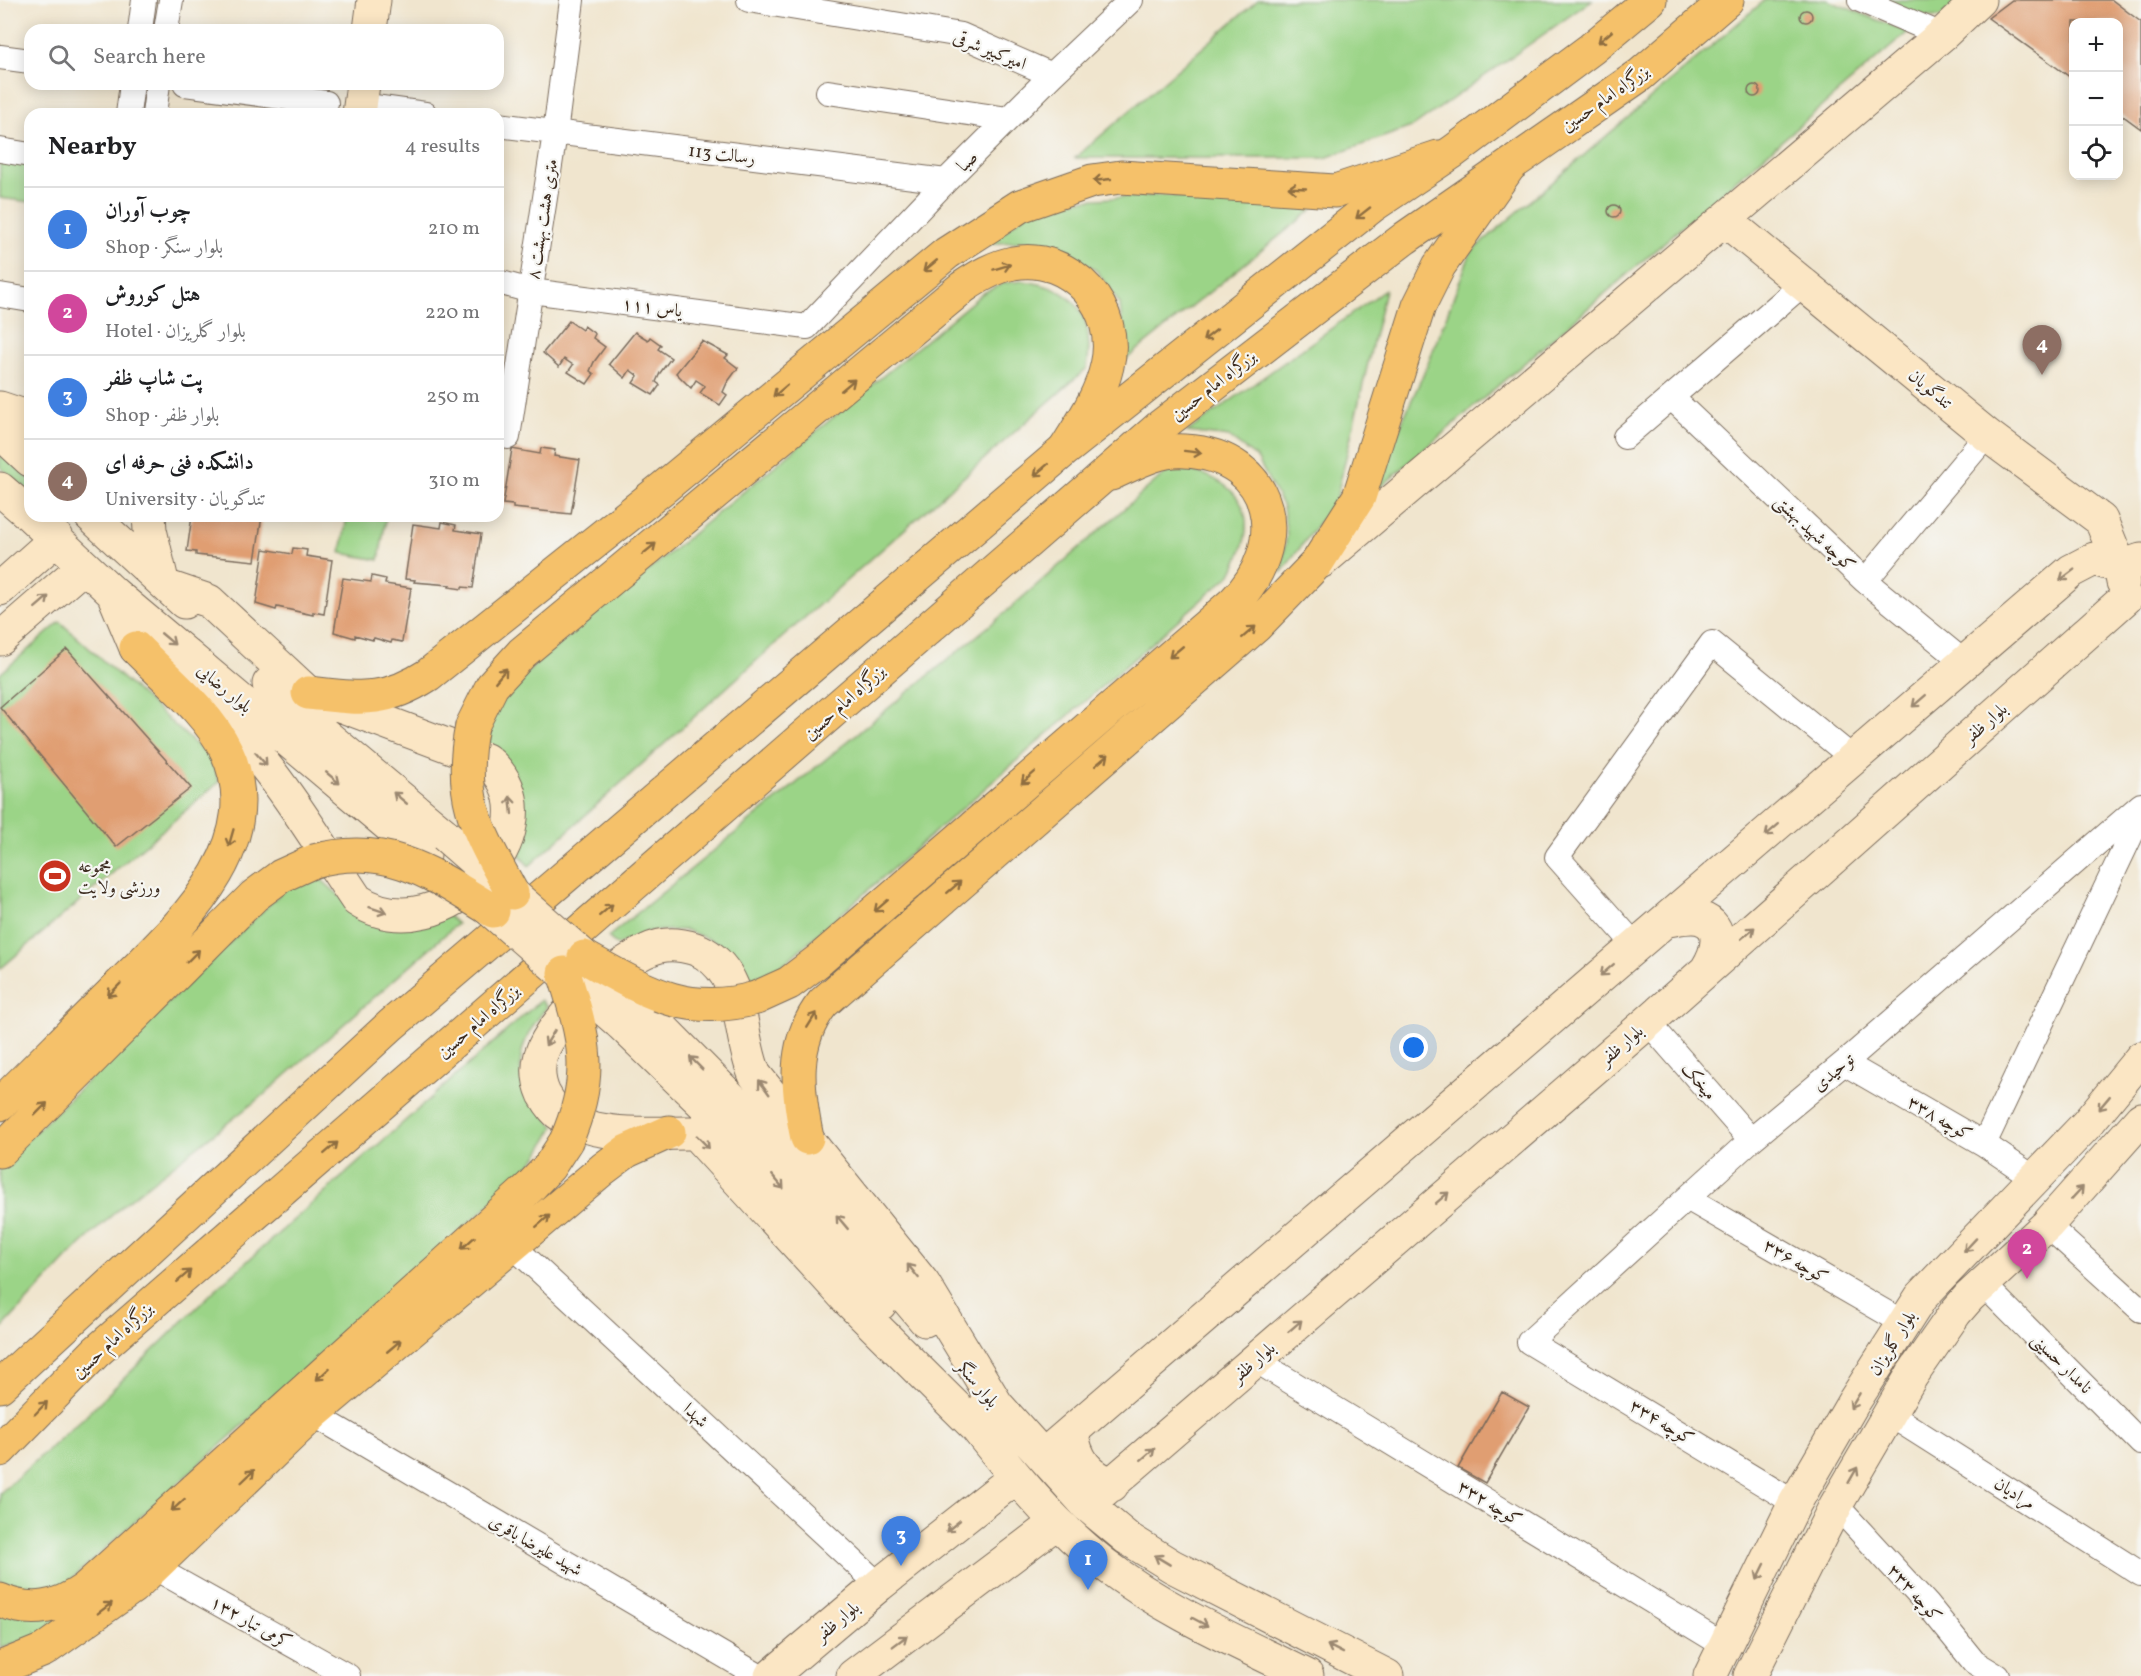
<!DOCTYPE html>
<meta charset="utf-8">
<style>
body{margin:0;font-family:Vollkorn,Amiri,serif;background:#f2f2f2;color:#202124}
.controls{position:absolute;right:18px;top:18px;display:grid;overflow:hidden;border-radius:12px;box-shadow:0 3px 15px #0003}
.controls button{width:54px;height:54px;display:grid;place-items:center;padding:0;border:0;border-bottom:2px solid #e0e0e0;background:#fff;color:#202124;font:30px sans-serif}
.you{position:absolute;left:1414px;top:1048px;width:21px;height:21px;margin:-15px;border:4px solid #fff;border-radius:50%;background:#1a73e8;box-shadow:0 0 0 9px #1a73e833}
.badge{display:grid;place-items:center;width:39px;height:39px;border-radius:50%;background:#c8321e;color:#fff;font-size:20px;font-weight:700}
.pin{position:absolute;translate:-50% -50px;filter:drop-shadow(0 2px 3px #0008)}
.pin::after{content:'';position:absolute;top:32px;width:21px;height:18px;background:inherit;clip-path:polygon(0 0,100% 0,50% 100%)}
.list{margin:0;padding:0;list-style:none}
h2{display:flex;justify-content:space-between;align-items:center;height:78px;margin:0;padding:0 24px;font-size:26px}
h2 small{font-size:20px;font-weight:400;color:#757577}
.list li{display:grid;grid-template-columns:39px 1fr auto;gap:18px;align-items:center;box-sizing:border-box;height:84px;padding:0 24px;border-top:2px solid #e0e0e0}
.list b{display:block;font-size:22px;white-space:nowrap}
.list p{margin:0;font-size:20px;white-space:nowrap;color:#757577}
.list em{font-size:20px;font-style:normal;color:#757577}
.icon{flex:none;width:33px;height:33px;fill:none;stroke:currentColor;stroke-width:2;stroke-linecap:round;stroke-linejoin:round}
.map{position:relative;flex:none;width:2141px;height:1676px;overflow:hidden}
.search{position:absolute;background:#fff;box-shadow:0 3px 15px #0003;left:24px;top:24px;width:480px;height:66px;display:flex;align-items:center;gap:15px;box-sizing:border-box;padding:0 21px;border-radius:18px;color:#757577;font-size:22px}
.panel{position:absolute;background:#fff;box-shadow:0 3px 15px #0003;left:24px;top:108px;width:480px;height:414px;border-radius:18px}
.map>svg:first-child{display:block}
.green{fill:#9bd487;stroke:#6b7f52;stroke-width:1.5}
.building{fill:#e09e72}
.lines{fill:none;stroke-linecap:round;stroke-linejoin:round}
.street-casing{stroke:#7a6b5c;stroke-width:26}
.secondary-casing{stroke:#7a6b5c;stroke-width:35}
.primary-casing{stroke:#7a6b5c;stroke-width:35}
.highway-casing{stroke:#7a6b5c;stroke-width:35}
.street{stroke:#fff;stroke-width:24}
.secondary{stroke:#fbe6c4;stroke-width:33}
.primary{stroke:#f5c16b;stroke-width:33}
.highway{stroke:#f5c16b;stroke-width:33}
.secondary-bridge-casing{stroke:#7a6b5c;stroke-width:35;stroke-linecap:butt}
.primary-bridge-casing{stroke:#7a6b5c;stroke-width:35;stroke-linecap:butt}
.secondary-bridge{stroke:#fbe6c4;stroke-width:33}
.primary-bridge{stroke:#f5c16b;stroke-width:33}
.oneway{stroke:#8f6e41}
.oneway2{stroke:#9b8871}
.labels{text-anchor:middle;stroke-width:4.5;stroke-linejoin:round;paint-order:stroke}
.street-label{font-size:18px;fill:#3b2a1e;stroke:#f6f6f2}
.poi-label{font-size:18px;fill:#3b2a1e;stroke:#f6f6f2;text-anchor:start}
</style>
<div class="map">
<svg width="2141" height="1676" viewBox="0 0 2141 1676">
<rect width="100%" height="100%" fill="#f6f6f2"/>
<filter id="ink" filterUnits="userSpaceOnUse"><feTurbulence type="fractalNoise" baseFrequency=".0167" numOctaves="2"/><feDisplacementMap in="SourceGraphic" scale="12" xChannelSelector="R" yChannelSelector="G"/><feConvolveMatrix kernelMatrix="1 2 1 2 8 2 1 2 1" color-interpolation-filters="sRGB"/></filter>
<filter id="wash" filterUnits="userSpaceOnUse"><feTurbulence type="fractalNoise" baseFrequency=".008" numOctaves="4" result="noise"/><feDisplacementMap in="SourceGraphic" scale="24" xChannelSelector="R" yChannelSelector="G"/><feGaussianBlur stdDeviation="1.35" result="paint"/><feColorMatrix in="noise" values="0 0 0 0 0 0 0 0 0 0 0 0 0 0 0 0 0 1.4 0 .05"/><feComposite in="paint" operator="in"/></filter>
<g filter="url(#wash)">
<rect width="100%" height="100%" fill="#f0e5ce"/>
<path class="green" d="M1258,0H1592L1414,126L1325,158H1075Z
M1765,0H1827L1908,32L1376,491L1379,473L1427,366L1471,252Z
M1868,0H1960L1940,17L1906,16Z
M0,160L30,165V202L0,198Z
M1163,195L1313,209L1125,360L1120,304L1097,271L1057,245L1025,241L989,244L1034,207L1080,200Z
M1023,281C1077,288 1095,316 1087,368L776,643L529,866C509,846 509,831 502,804C497,786 488,765 486,746C484,710 524,674 549,653L983,293L1004,283Z
M1385,290L1336,500L1281,573L1287,535L1283,507L1257,458L1229,437L1187,432Z
M0,454L30,479V492L0,467Z
M1184,470C1211,473 1242,489 1246,520C1248,538 1239,558 1231,574L781,966L749,981L740,957L718,943L686,930L650,931L617,945L608,937L1000,617L1157,480L1169,471Z
M347,516L386,518L379,560L341,553Z
M60,622L211,758L219,782L0,969V674Z
M316,875L357,911L447,915L457,924L266,1093L125,1203L80,1245L0,1330V1166L287,887Z
M541,1000L547,1007C530,1027 513,1056 524,1084C530,1099 544,1113 554,1127L538,1155L519,1178L61,1588L25,1593L0,1580V1493L81,1420L217,1288Z
M0,1614H74L34,1638L0,1647Z"/>
<g id="blocks">
<path class="building" d="M2012,0H2112L2141,22V129L2118,112V22H2074V80L1988,18Z
M1800 16a6 6 0 1 1 12 0a6 6 0 1 1-12 0Z
M1748 91a6 6 0 1 1 12 0a6 6 0 1 1-12 0Z
M1608 211a6 6 0 1 1 12 0a6 6 0 1 1-12 0Z
M569,321L582,330L584,326L595,334L593,338L605,347L594,362L590,371L594,374L587,384L568,372L573,365L564,359L559,367L543,353Z
M635,332L648,340L650,337L661,345L658,349L671,358L660,373L656,382L660,385L653,395L633,383L638,376L630,370L625,378L609,364Z
M702,341L728,355L725,358L738,368L727,383L723,392L727,395L720,405L700,393L705,386L696,380L691,388L676,373Z
M541,448L555,450L554,456L580,460L571,514L513,508V505L503,504L512,449L540,454Z
M192,516H262L255,561L196,555V552L187,551Z
M442,522L456,525L455,530L481,534L473,588L462,587V589L449,587L450,585L414,582L415,580L405,579L413,524L441,528Z
M293,548L307,550L306,556L332,560L324,614L313,612V615L277,607L276,610L256,604L264,549L292,554Z
M372,576L386,579L385,584L411,588L402,642L392,640L391,643L374,638L373,640L355,635V638L334,632L343,578L371,582Z
M67,649L191,788L116,847L0,707Z
M1502,1392L1529,1407L1485,1483L1458,1468Z"/>
</g>
</g>
<g filter="url(#ink)">
<use href="#blocks" fill-opacity="0" stroke="#7a6b5c" stroke-width="1.5"/>
<g class="lines">
<g class="street-casing">
<path id="street" d="M749,0L961,35L1052,75
M1860,0L1942,35
M140,30L144,0
M166,30L171,0
M0,57L30,61
M185,84L326,103
M828,92L1008,119
M360,105L425,114
M128,114L132,84
M154,114L158,84
M498,125L946,181
M0,150L30,155
M498,282L531,291L807,327L946,181L1052,75L1131,0
M0,295L30,300
M1672,398L1865,581L1964,662
M508,437L555,133L572,0
M1625,437L1803,284
M1865,581L1987,435
M1635,945L1557,857L1712,643L1854,759
M1648,1022L1751,1140
M1844,1063L1984,1144L2034,1178
M1984,1144L2141,814
M1689,1199L1904,1323
M2047,1225L2141,1310
M513,1246L879,1585
M1983,1284L2141,1443
M1255,1360L1725,1646
M313,1414L759,1676
M1889,1414L2141,1574
M1795,1503L1529,1342L1751,1140L1844,1063L2141,805
M1836,1505L1927,1604L1974,1662L1997,1676
M153,1567L348,1676"/>
</g>
<g class="secondary-casing">
<path id="secondary" d="M370,30L374,0
M359,114L363,84
M1725,220L1987,435L2101,520L2120,567L2123,582
M0,408L30,418
M0,432L30,460
M0,489L30,515
M31,516L113,593L424,855
M91,516L184,602
M149,516L150,530L162,581
M1322,561L1942,35L1979,0
M168,587L209,601L308,693L486,760C565,825 442,957 357,900C309,829 268,754 201,700
M0,589L57,538
M113,593L136,648L158,666
M0,639L84,566
M269,684L313,725L445,835
M1667,920C1677,919 1690,915 1700,918C1726,926 1717,953 1707,969
M638,1004L745,1112L805,1178L925,1320
M619,1022L743,1142L880,1304
M987,1394L1087,1505L1127,1538L1172,1566L1387,1676
M965,1413C1007,1467 1050,1522 1104,1564C1165,1611 1238,1642 1307,1676
M979,1430L848,1300L695,1133C650,1132 601,1140 561,1115C554,1111 548,1101 544,1094C538,1081 537,1069 541,1055C552,1018 623,955 660,946C673,943 692,946 704,953C747,978 737,1035 755,1075L923,1283L1000,1410
M1072,1434C1076,1460 1087,1474 1112,1485
M1043,1456L2071,571L2094,559L2120,567L2141,560
M1087,1505L1648,1022L2126,598
M771,1676L879,1585L1016,1477
M853,1676L1057,1522
M1710,1676L1795,1503L1853,1403L1921,1297L2086,1125L2141,1058
M1750,1676L1836,1505L1912,1375L1955,1313L1969,1297L2047,1225L2141,1119"/>
</g>
<g class="primary-casing">
<path id="primary" d="M308,693C359,698 383,704 428,675L663,488L947,253L1020,206L1092,181L1121,177L1335,191L1438,157
M472,726L492,686L522,653L963,287C979,276 994,267 1013,263C1072,252 1121,310 1107,366C1100,397 1082,422 1066,448
M756,998L789,983L818,961L1233,603C1292,546 1276,456 1185,451C1158,449 1135,463 1111,474
M0,1104C37,1068 73,1031 110,995C171,933 273,849 226,750C207,711 166,679 136,648
M807,1138C797,1090 791,1043 823,1003L1256,626L1317,563L1359,497L1419,306L1439,266L1508,168
M0,1151L254,896L281,876L314,861
M0,1600C31,1614 58,1608 85,1589L530,1187L549,1167L566,1141
M0,1668L44,1650L133,1587L313,1414L603,1169L627,1151L669,1132"/>
</g>
<g class="highway-casing">
<path id="highway" d="M0,1386L391,1025L1066,449L1372,206L1454,151L1591,49L1650,0
M0,1450L96,1352L1162,425L1405,238L1640,75L1727,0"/>
</g>
<use href="#street" class="street"/>
<use href="#secondary" class="secondary"/>
<use href="#primary" class="primary"/>
<use href="#highway" class="highway"/>
<g class="secondary-bridge-casing">
<path id="secondary-bridge" d="M445,835L638,1004
M470,892L619,1022"/>
</g>
<g class="primary-bridge-casing">
<path id="primary-bridge" d="M472,726C457,799 478,830 512,893
M314,861C388,841 433,874 493,911
M584,957C644,990 685,1018 756,998
M564,973C585,1040 595,1075 566,1141"/>
</g>
<use href="#secondary-bridge" class="secondary-bridge"/>
<use href="#primary-bridge" class="primary-bridge"/>
</g>
<defs><path id="oneway-shaft" d="M-6 0H5M1.5-3L5.5 0L1.5 3" fill="none" stroke-width="1.6" stroke-linecap="round" stroke-linejoin="round" transform="scale(1.5)"/></defs>
<g class="oneway">
<use href="#oneway-shaft" transform="translate(1605 37) rotate(140)"/>
<use href="#oneway-shaft" transform="translate(1102 180) rotate(174)"/>
<use href="#oneway-shaft" transform="translate(1297 188) rotate(-177)"/>
<use href="#oneway-shaft" transform="translate(1363 213) rotate(142)"/>
<use href="#oneway-shaft" transform="translate(930 266) rotate(140)"/>
<use href="#oneway-shaft" transform="translate(1002 267) rotate(-17)"/>
<use href="#oneway-shaft" transform="translate(1210 335) rotate(142)"/>
<use href="#oneway-shaft" transform="translate(848 385) rotate(-40)"/>
<use href="#oneway-shaft" transform="translate(780 391) rotate(140)"/>
<use href="#oneway-shaft" transform="translate(1193 452) rotate(7)"/>
<use href="#oneway-shaft" transform="translate(1041 470) rotate(139)"/>
<use href="#oneway-shaft" transform="translate(649 549) rotate(-39)"/>
<use href="#oneway-shaft" transform="translate(1249 632) rotate(-41)"/>
<use href="#oneway-shaft" transform="translate(1176 652) rotate(140)"/>
<use href="#oneway-shaft" transform="translate(501 675) rotate(-50)"/>
<use href="#oneway-shaft" transform="translate(1102 760) rotate(-41)"/>
<use href="#oneway-shaft" transform="translate(1028 778) rotate(139)"/>
<use href="#oneway-shaft" transform="translate(231 838) rotate(106)"/>
<use href="#oneway-shaft" transform="translate(954 887) rotate(-41)"/>
<use href="#oneway-shaft" transform="translate(881 906) rotate(139)"/>
<use href="#oneway-shaft" transform="translate(606 910) rotate(-41)"/>
<use href="#oneway-shaft" transform="translate(193 956) rotate(-45)"/>
<use href="#oneway-shaft" transform="translate(114 990) rotate(135)"/>
<use href="#oneway-shaft" transform="translate(812 1020) rotate(-58)"/>
<use href="#oneway-shaft" transform="translate(41 1109) rotate(-45)"/>
<use href="#oneway-shaft" transform="translate(331 1148) rotate(-41)"/>
<use href="#oneway-shaft" transform="translate(543 1221) rotate(-41)"/>
<use href="#oneway-shaft" transform="translate(468 1243) rotate(138)"/>
<use href="#oneway-shaft" transform="translate(184 1276) rotate(-41)"/>
<use href="#oneway-shaft" transform="translate(394 1346) rotate(-40)"/>
<use href="#oneway-shaft" transform="translate(323 1374) rotate(138)"/>
<use href="#oneway-shaft" transform="translate(41 1408) rotate(-46)"/>
<use href="#oneway-shaft" transform="translate(248 1476) rotate(-44)"/>
<use href="#oneway-shaft" transform="translate(178 1505) rotate(138)"/>
<use href="#oneway-shaft" transform="translate(105 1608) rotate(-37)"/>
</g>
<g class="oneway2">
<use href="#oneway-shaft" transform="translate(2067 575) rotate(143)"/>
<use href="#oneway-shaft" transform="translate(42 602) rotate(-41)"/>
<use href="#oneway-shaft" transform="translate(168 639) rotate(40)"/>
<use href="#oneway-shaft" transform="translate(1919 701) rotate(139)"/>
<use href="#oneway-shaft" transform="translate(261 759) rotate(49)"/>
<use href="#oneway-shaft" transform="translate(333 778) rotate(40)"/>
<use href="#oneway-shaft" transform="translate(400 798) rotate(-140)"/>
<use href="#oneway-shaft" transform="translate(511 805) rotate(-96)"/>
<use href="#oneway-shaft" transform="translate(1772 830) rotate(139)"/>
<use href="#oneway-shaft" transform="translate(378 910) rotate(18)"/>
<use href="#oneway-shaft" transform="translate(1748 933) rotate(-41)"/>
<use href="#oneway-shaft" transform="translate(1607 970) rotate(139)"/>
<use href="#oneway-shaft" transform="translate(550 1038) rotate(121)"/>
<use href="#oneway-shaft" transform="translate(696 1063) rotate(-135)"/>
<use href="#oneway-shaft" transform="translate(764 1087) rotate(-126)"/>
<use href="#oneway-shaft" transform="translate(2104 1103) rotate(130)"/>
<use href="#oneway-shaft" transform="translate(703 1142) rotate(46)"/>
<use href="#oneway-shaft" transform="translate(778 1182) rotate(50)"/>
<use href="#oneway-shaft" transform="translate(2077 1193) rotate(-47)"/>
<use href="#oneway-shaft" transform="translate(1442 1198) rotate(-41)"/>
<use href="#oneway-shaft" transform="translate(842 1222) rotate(-130)"/>
<use href="#oneway-shaft" transform="translate(1970 1245) rotate(133)"/>
<use href="#oneway-shaft" transform="translate(913 1271) rotate(-129)"/>
<use href="#oneway-shaft" transform="translate(1295 1326) rotate(-41)"/>
<use href="#oneway-shaft" transform="translate(1855 1401) rotate(121)"/>
<use href="#oneway-shaft" transform="translate(1148 1454) rotate(-41)"/>
<use href="#oneway-shaft" transform="translate(1853 1475) rotate(-60)"/>
<use href="#oneway-shaft" transform="translate(953 1526) rotate(141)"/>
<use href="#oneway-shaft" transform="translate(1162 1560) rotate(-149)"/>
<use href="#oneway-shaft" transform="translate(1761 1572) rotate(116)"/>
<use href="#oneway-shaft" transform="translate(1200 1622) rotate(28)"/>
<use href="#oneway-shaft" transform="translate(900 1641) rotate(-37)"/>
<use href="#oneway-shaft" transform="translate(1335 1649) rotate(-153)"/>
</g>
</g>
<defs>
<g id="stadium-disc" transform="scale(1.725)"><circle r="9.5" fill="#c8321e" stroke="#f6f6f2"/><path d="M0-5a6.5 5 0 1 0 0 10a6.5 5 0 1 0 0-10ZM-3.5-1.8h7v3.6h-7Z" fill="#fff"/></g>
</defs>
<g fill-rule="evenodd">
<use href="#stadium-disc" x="55" y="876"/>
</g>
<g class="labels">
<g class="street-label">
<text transform="translate(990 50) rotate(22)" y="6">امیرکبیر شرقی</text>
<text transform="translate(1605 98) rotate(-35)" y="6">بزرگراه امام حسین</text>
<text transform="translate(722 154) rotate(7)" y="6">رسالت 113</text>
<text transform="translate(967 161) rotate(-45)" y="6">صبا</text>
<text transform="translate(542 219) rotate(-81)" y="6">۸ متری هشت بهشت</text>
<text transform="translate(652 307) rotate(7)" y="6">یاس ۱۱۱</text>
<text transform="translate(1213 385) rotate(-38)" y="6">بزرگراه امام حسین</text>
<text transform="translate(1931 389) rotate(40)" y="6">تندگویان</text>
<text transform="translate(1815 533) rotate(43)" y="6">کوچه شهید بهشتی</text>
<text transform="translate(225 688) rotate(40)" y="6">بلوار رضایی</text>
<text transform="translate(844 702) rotate(-42)" y="6">بزرگراه امام حسین</text>
<text transform="translate(1985 723) rotate(-41)" y="6">بلوار ظفر</text>
<text transform="translate(478 1021) rotate(-41)" y="6">بزرگراه امام حسین</text>
<text transform="translate(1621 1045) rotate(-41)" y="6">بلوار ظفر</text>
<text transform="translate(1833 1072) rotate(-40)" y="6">توحیدی</text>
<text transform="translate(1699 1081) rotate(49)" y="6">میخک</text>
<text transform="translate(1940 1118) rotate(30)" y="6">کوچه ۳۳۸</text>
<text transform="translate(1796 1261) rotate(30)" y="6">کوچه ۳۳۶</text>
<text transform="translate(112 1340) rotate(-43)" y="6">بزرگراه امام حسین</text>
<text transform="translate(1892 1343) rotate(-58)" y="6">بلوار گلریزان</text>
<text transform="translate(1253 1362) rotate(-41)" y="6">بلوار ظفر</text>
<text transform="translate(2062 1363) rotate(45)" y="6">نامدار حسینی</text>
<text transform="translate(978 1384) rotate(50)" y="6">بلوار سنگر</text>
<text transform="translate(696 1415) rotate(43)" y="6">شهدا</text>
<text transform="translate(1662 1422) rotate(31)" y="6">کوچه ۳۳۴</text>
<text transform="translate(2015 1493) rotate(32)" y="6">مرادیان</text>
<text transform="translate(1490 1503) rotate(31)" y="6">کوچه ۳۳۲</text>
<text transform="translate(536 1545) rotate(30)" y="6">شهید علیرضا باقری</text>
<text transform="translate(1915 1593) rotate(48)" y="6">کوچه ۳۳۳</text>
<text transform="translate(837 1621) rotate(-40)" y="6">بلوار ظفر</text>
<text transform="translate(251 1622) rotate(29)" y="6">کرمی تبار ۱۳۲</text>
</g>
<g class="poi-label">
<text x="78" y="872">مجموعه<tspan x="78" dy="21">ورزشی ولایت</tspan></text>
</g>
</g>
</svg>
<div class="controls">
<button>+</button>
<button>−</button>
<button><svg class="icon" aria-label="locate" viewBox="0 0 24 24"><circle cx="12" cy="12" r="6"/><path d="M12 2v4M12 18v4M2 12h4M18 12h4"/></svg></button>
</div>
<div class="you"></div>
<div class="pin badge" style="left:1088px;top:1590px;background:#3f7fe0">1</div>
<div class="pin badge" style="left:2027px;top:1279px;background:#d1479c">2</div>
<div class="pin badge" style="left:901px;top:1566px;background:#3f7fe0">3</div>
<div class="pin badge" style="left:2042px;top:375px;background:#8d6e63">4</div>
<div class="search"><svg class="icon" aria-label="search" viewBox="0 0 24 24"><circle cx="10" cy="10" r="6"/><path d="M15 15l6 6"/></svg>Search here</div>
<section class="panel">
<h2>Nearby<small>4 results</small></h2>
<ul class="list">
<li><span class="badge" style="background:#3f7fe0">1</span><div><b>چوب آوران</b><p>Shop · بلوار سنگر</p></div><em>210 m</em></li>
<li><span class="badge" style="background:#d1479c">2</span><div><b>هتل کوروش</b><p>Hotel · بلوار گلریزان</p></div><em>220 m</em></li>
<li><span class="badge" style="background:#3f7fe0">3</span><div><b>پت شاپ ظفر</b><p>Shop · بلوار ظفر</p></div><em>250 m</em></li>
<li><span class="badge" style="background:#8d6e63">4</span><div><b>دانشکده فنی حرفه ای</b><p>University · تندگویان</p></div><em>310 m</em></li>
</ul>
</section>
</div>
